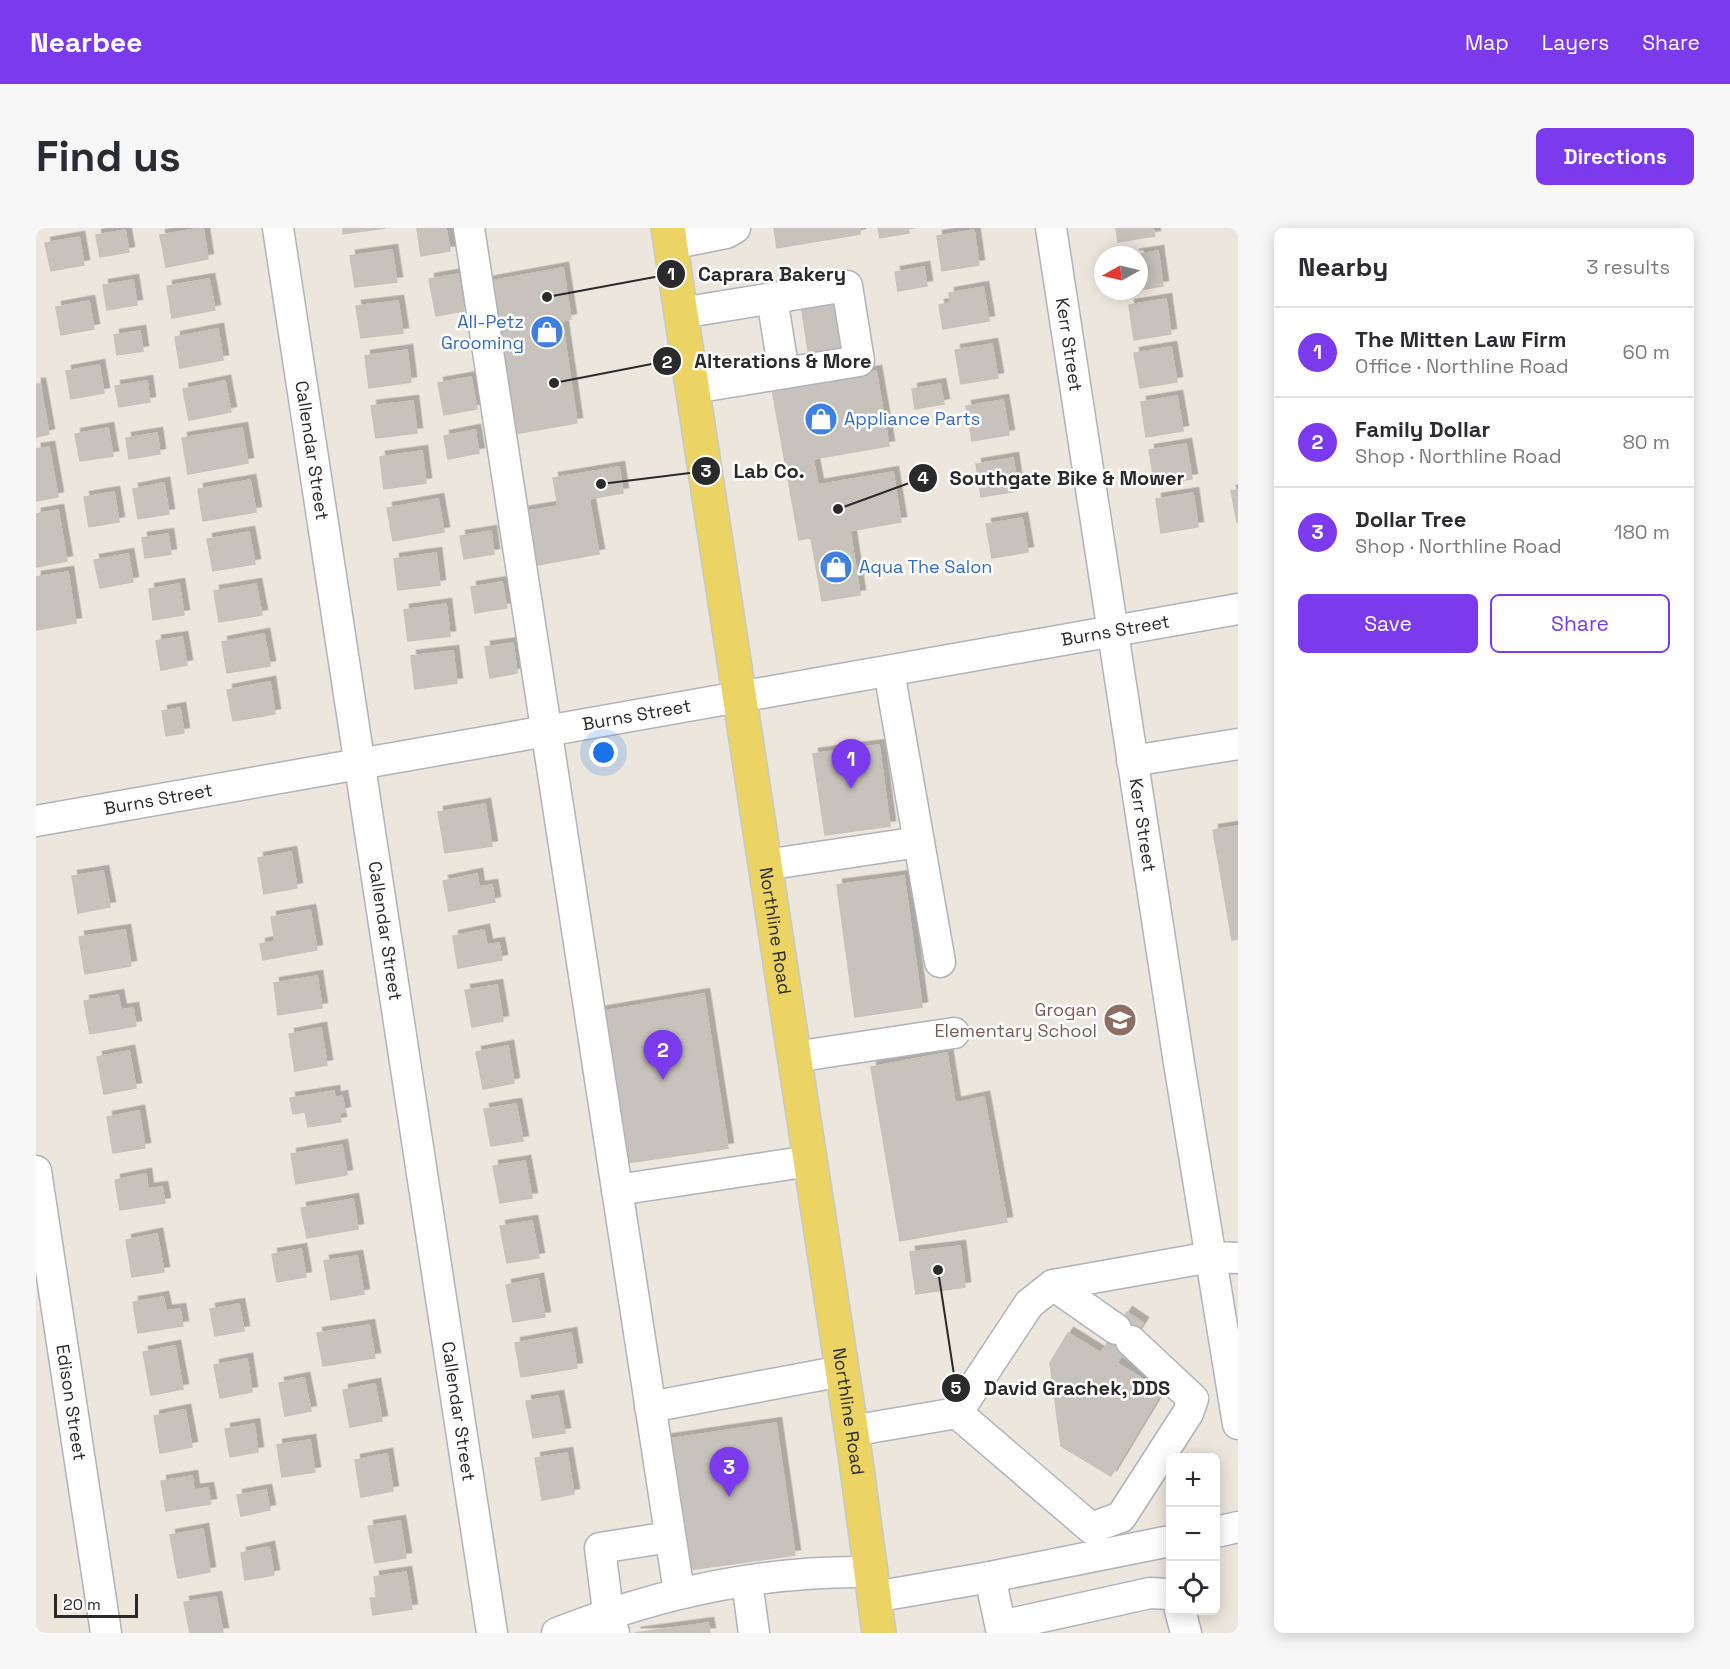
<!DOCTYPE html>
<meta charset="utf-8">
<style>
body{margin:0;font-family:"Space Grotesk",sans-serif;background:#f7f7f7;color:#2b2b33}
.controls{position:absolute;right:18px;bottom:18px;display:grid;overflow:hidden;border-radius:9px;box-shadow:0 3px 15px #0003}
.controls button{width:54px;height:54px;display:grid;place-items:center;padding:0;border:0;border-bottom:2px solid #e1e1e2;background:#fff;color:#2b2b33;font:30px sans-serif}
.compass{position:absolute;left:1058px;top:18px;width:54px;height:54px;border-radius:50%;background:#fff;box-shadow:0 3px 15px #0003;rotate:262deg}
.scale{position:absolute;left:18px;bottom:15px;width:84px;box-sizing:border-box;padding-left:6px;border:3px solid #2a2a2a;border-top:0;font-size:16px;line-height:21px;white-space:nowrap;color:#2a2a2a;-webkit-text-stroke:4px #fff;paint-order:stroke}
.you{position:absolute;left:568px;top:525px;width:21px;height:21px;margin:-15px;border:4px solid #fff;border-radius:50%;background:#1a73e8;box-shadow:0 0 0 9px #1a73e833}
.badge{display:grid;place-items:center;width:39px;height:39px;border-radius:50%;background:#7c3aed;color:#fff;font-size:20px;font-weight:700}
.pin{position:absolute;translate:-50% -50px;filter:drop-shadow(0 2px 3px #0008)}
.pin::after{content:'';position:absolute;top:32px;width:21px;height:18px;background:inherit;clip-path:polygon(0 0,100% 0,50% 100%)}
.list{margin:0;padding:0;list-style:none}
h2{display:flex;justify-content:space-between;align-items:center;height:78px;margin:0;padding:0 24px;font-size:26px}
h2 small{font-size:20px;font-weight:400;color:#7c7c81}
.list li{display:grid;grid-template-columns:39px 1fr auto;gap:18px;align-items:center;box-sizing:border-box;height:90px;padding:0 24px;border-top:2px solid #e1e1e2}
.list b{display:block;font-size:22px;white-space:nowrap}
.list p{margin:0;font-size:20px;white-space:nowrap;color:#7c7c81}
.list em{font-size:20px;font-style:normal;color:#7c7c81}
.actions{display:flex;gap:12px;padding:18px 24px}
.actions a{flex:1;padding:14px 0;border:2px solid #7c3aed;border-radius:9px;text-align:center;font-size:21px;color:#7c3aed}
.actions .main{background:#7c3aed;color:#fff}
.icon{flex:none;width:33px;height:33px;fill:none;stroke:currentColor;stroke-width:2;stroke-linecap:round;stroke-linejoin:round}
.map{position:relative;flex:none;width:1202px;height:1405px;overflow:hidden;border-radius:9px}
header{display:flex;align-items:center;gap:36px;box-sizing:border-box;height:84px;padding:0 30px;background:#7c3aed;color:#fff}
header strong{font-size:28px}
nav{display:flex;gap:33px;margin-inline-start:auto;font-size:21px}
.intro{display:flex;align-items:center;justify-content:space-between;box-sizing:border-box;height:144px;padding:0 36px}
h1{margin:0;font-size:42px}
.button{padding:15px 27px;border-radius:9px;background:#7c3aed;color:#fff;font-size:21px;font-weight:700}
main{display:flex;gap:36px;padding:0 36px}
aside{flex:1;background:#fff;border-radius:9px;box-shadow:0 3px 15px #0003}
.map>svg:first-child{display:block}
.building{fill:#c7c3bc;stroke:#c7c2b6;stroke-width:1.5;filter:url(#shadow)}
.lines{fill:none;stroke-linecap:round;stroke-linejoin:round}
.minor-casing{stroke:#b0b2bd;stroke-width:33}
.major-casing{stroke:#c8c8c8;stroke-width:36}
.minor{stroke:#fff;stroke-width:30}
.major{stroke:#ebd463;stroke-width:33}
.labels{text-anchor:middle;stroke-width:5;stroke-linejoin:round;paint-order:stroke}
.shop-label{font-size:18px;fill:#366cbe;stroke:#fff;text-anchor:start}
.street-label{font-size:18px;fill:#2a2a2a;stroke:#fff}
.education-label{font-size:18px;fill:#785e54;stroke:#fff;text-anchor:end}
.leader{fill:none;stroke:#2a2a2a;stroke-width:2}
.callout-dot{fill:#2a2a2a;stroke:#fff;stroke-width:2}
.mark-label{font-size:18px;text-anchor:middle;font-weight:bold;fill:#fff}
.callout-label{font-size:20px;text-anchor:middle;font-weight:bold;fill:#2a2a2a;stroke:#fff;stroke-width:5;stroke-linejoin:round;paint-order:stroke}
</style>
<header>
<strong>Nearbee</strong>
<nav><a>Map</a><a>Layers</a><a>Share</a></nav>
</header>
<div class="intro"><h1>Find us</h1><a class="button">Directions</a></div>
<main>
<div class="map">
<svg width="1202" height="1405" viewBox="0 0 1202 1405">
<defs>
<filter id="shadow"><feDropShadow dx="5.5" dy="-5.5" stdDeviation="0" flood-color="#0004"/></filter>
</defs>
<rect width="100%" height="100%" fill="#ece6dd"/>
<path class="building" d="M167,0L172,31L130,39L124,7Z
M307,0H349L307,6Z
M410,0L414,23L385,28L381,1Z
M738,0H824V6L741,20Z
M842,0H872L873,5L844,10Z
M1080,0H1117L1119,8L1082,14Z
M89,2L93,24L64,29L60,7Z
M938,2L943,37L906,43L901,8Z
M43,9L48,37L15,43L9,15Z
M356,22L361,54L319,59L314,28Z
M1122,23L1127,58L1103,62V27H1097Z
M888,39L891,58L862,63L859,44Z
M527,40L535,91L526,93L541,195L473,207L450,54Z
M422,46L428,83L400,88L393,51Z
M173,51L179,82L136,90L131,58Z
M97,52L101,77L71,82L67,57Z
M947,59L953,93L907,101L903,77L914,75L913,65Z
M805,71L812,122L773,128L765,77Z
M1130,71L1135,106L1098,112L1093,77Z
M53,73L58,101L25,107L20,79Z
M362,73L367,105L325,110L320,78Z
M182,101L187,132L144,140L139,109Z
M104,103L107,123L81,127L78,107Z
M956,116L962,150L925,156L919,122Z
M1135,119L1141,154L1104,160L1098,125Z
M371,122L375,154L333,160L329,128Z
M63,137L68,165L35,171L30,143Z
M840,143L853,218L777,231L782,257L857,244L865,294L763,312L736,161Z
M435,149L441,181L408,187L402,155Z
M111,153L114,174L83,179L79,158Z
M189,153L195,184L153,192L147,161Z
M0,156H4L13,206L0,209Z
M904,156L908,176L879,181L876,161Z
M1141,168L1147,203L1110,209L1105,174Z
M967,172L973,207L936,213L930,178Z
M377,173L381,205L340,210L335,178Z
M72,200L77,228L44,233L39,206Z
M206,200L212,235L152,246L146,210Z
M439,202L443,225L412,231L408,208Z
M121,205L124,226L93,231L90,210Z
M1150,216L1156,251L1119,257L1113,222Z
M13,219L22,269L0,273V221Z
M386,223L390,255L348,261L344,229Z
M977,230L982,263L945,269L940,236Z
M583,239L587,265L553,271L563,326L496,338L486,284L522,278L517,250Z
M214,252L220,284L167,293L162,261Z
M128,255L133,286L102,291L97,261Z
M1202,262V294H1201L1195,263Z
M78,264L83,294L53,299L48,269Z
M1157,265L1162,299L1125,305L1120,271Z
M402,271L408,304L357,313L351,280Z
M22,282L31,333L0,339V286Z
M986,290L992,324L956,330L950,296Z
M455,303L458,326L428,331L424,308Z
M814,303L824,367L786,373L775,310Z
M213,304L219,336L177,343L171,311Z
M132,306L135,326L109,330L106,310Z
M400,325L404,357L362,362L358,331Z
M92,326L97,354L64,360L58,332Z
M32,344L40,395L0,402V349Z
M466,354L471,380L439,385L435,359Z
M143,356L148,387L117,392L113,361Z
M220,356L226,387L183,394L178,363Z
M410,376L414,408L372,413L368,382Z
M228,406L234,438L191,445L186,414Z
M146,409L151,437L125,442L120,413Z
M477,415L481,445L454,450L449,419Z
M417,423L421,455L379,461L375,428Z
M234,454L239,486L197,493L191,462Z
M144,480L148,505L130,508L126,483Z
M843,517L854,598L789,607L777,526Z
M449,576L456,618L409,625L402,584Z
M1202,598V711L1196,712L1177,602Z
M255,624L261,660L228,666L222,630Z
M67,643L74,679L42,685L36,648Z
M441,646L443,659L456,657L459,674L413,683L407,653Z
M868,648L886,779L819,789L801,657Z
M274,682L281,722L227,732L224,716L239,713L235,689Z
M89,702L95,738L49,746L43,709Z
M448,702L451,717L463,715L466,732L422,740L417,708Z
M281,748L286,780L242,787L238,755Z
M461,757L467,793L436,799L429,762Z
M668,766L692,920L585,936L561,784Z
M82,767L85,782L97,780L100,798L54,806L48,773Z
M285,800L291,837L259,843L253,806Z
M472,818L478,855L447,861L440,824Z
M93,823L100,860L68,866L61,829Z
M911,825L919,875L948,869L971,994L864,1013L835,839Z
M298,863L299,870L306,868L309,884L303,885L305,894L272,899L269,884L257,886L254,870Z
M480,876L487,913L455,918L448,881Z
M103,883L109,920L77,925L71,889Z
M306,917L311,947L260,956L255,926Z
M489,933L496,970L464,975L457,938Z
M110,946L112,961L126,959L129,975L84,982L79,952Z
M317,971L322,1001L271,1010L265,980Z
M496,993L503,1030L471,1035L464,998Z
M121,1006L128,1044L96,1049L90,1012Z
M924,1018L929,1059L880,1066L874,1024Z
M265,1021L270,1049L241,1054L236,1026Z
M321,1028L328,1066L295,1072L288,1033Z
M502,1051L509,1089L477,1094L470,1057Z
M127,1069L130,1083L144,1081L147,1098L102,1105L97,1074Z
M203,1076L208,1103L179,1108L174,1081Z
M1091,1084L1107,1095L1081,1135L1065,1125Z
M333,1097L339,1130L287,1138L281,1105Z
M535,1105L541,1140L485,1149L479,1115Z
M1032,1105L1126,1163L1075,1248L1025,1218L1014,1135Z
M139,1118L147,1161L115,1167L107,1124Z
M211,1131L216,1164L184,1170L178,1137Z
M268,1150L275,1183L249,1188L243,1155Z
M339,1156L346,1193L314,1199L307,1162Z
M522,1168L529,1205L497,1210L490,1173Z
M149,1182L156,1219L124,1225L118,1188Z
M740,1195L759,1327L646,1343L627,1212Z
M218,1196L222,1224L194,1229L189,1201Z
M274,1212L279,1244L246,1249L241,1217Z
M531,1225L538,1266L506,1272L499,1230Z
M351,1226L357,1263L325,1269L319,1232Z
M156,1248L158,1262L172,1260L175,1276L130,1283L125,1253Z
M230,1262L234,1282L205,1288L201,1267Z
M364,1293L370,1330L339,1335L332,1298Z
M167,1301L174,1344L142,1350L134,1307Z
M233,1319L238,1347L209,1352L205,1325Z
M370,1344L376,1381L337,1387L334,1370H341L338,1349Z
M180,1369L187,1405H154L148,1374Z
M672,1395L674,1405H599Z"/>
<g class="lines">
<g class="minor-casing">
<g id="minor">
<path id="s1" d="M242,0L456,1405"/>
<path d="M433,0L643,1364"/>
<path id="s2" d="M1015,0L1143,835L1202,1196"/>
<path d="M635,16L690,5L699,0"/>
<path d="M736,70L748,145"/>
<path d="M645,85L811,58L823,133L657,160"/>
<path d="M853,443L904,734"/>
<path d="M1096,533L1202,516"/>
<path id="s3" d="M0,593L1202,381"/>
<path d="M729,637L883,614"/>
<path d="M758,829L918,805"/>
<path id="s4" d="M0,943L70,1405"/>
<path d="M581,962L774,933"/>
<path d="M1017,1057L1080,1101"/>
<path d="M1095,1113L1157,1171L1152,1185L1085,1289L1055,1300L921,1185L993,1076L1017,1057L1175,1029L1202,1030"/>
<path d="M614,1179L806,1143"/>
<path d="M815,1203L921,1185"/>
<path d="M1180,1304L1202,1299"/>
<path d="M954,1349L1134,1313"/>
<path d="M711,1354L718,1405"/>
<path d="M838,1369L954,1349L966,1405"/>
<path d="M1144,1382L1150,1405"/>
<path d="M965,1398L1114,1365L1134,1366"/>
<path d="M521,1405C620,1366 727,1342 834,1344"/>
<path d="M578,1405L572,1384L564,1320L634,1309"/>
</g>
</g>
<g class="major-casing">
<g id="major">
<path id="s5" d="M632,0L820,1233L843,1405"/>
</g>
</g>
<use href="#minor" class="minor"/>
<use href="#major" class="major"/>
</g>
<defs>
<g id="shop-disc" transform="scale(1.725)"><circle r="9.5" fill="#3f7fe0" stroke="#fff"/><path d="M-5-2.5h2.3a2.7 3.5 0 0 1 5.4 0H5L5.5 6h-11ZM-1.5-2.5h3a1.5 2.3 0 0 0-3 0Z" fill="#fff"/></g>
<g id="school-disc" transform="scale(1.725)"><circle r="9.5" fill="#8d6e63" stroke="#fff"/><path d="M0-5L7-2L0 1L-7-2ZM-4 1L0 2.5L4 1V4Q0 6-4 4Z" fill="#fff"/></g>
</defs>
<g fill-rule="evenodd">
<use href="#shop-disc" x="511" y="104"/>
<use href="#shop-disc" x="785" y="191"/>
<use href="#shop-disc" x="800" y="339"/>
<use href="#school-disc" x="1084" y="792"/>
</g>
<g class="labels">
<g class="shop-label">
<text x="488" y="100" text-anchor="end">All-Petz<tspan x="488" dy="21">Grooming</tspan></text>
<text x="808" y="197">Appliance Parts</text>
<text x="823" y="345">Aqua The Salon</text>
</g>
<g class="street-label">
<text dy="6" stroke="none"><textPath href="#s2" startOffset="118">Kerr Street</textPath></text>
<text dy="6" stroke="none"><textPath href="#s1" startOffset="225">Callendar Street</textPath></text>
<text dy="6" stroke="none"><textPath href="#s3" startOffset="1096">Burns Street</textPath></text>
<text dy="6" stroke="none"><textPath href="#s3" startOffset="610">Burns Street</textPath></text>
<text dy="6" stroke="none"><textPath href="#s3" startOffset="124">Burns Street</textPath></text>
<text dy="6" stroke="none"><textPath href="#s2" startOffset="604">Kerr Street</textPath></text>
<text dy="6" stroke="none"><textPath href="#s5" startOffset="711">Northline Road</textPath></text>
<text dy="6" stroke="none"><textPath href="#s1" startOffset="711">Callendar Street</textPath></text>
<text dy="6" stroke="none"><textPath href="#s4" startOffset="234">Edison Street</textPath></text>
<text dy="6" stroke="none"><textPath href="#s1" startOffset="1197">Callendar Street</textPath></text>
<text dy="6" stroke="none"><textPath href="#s5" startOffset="1197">Northline Road</textPath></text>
</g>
<g class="education-label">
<text x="1061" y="788">Grogan<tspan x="1061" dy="21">Elementary School</tspan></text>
</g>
</g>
<path class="leader" d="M511 69L635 46M518 155L631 133M565 256L670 243M802 281L887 250M902 1042L920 1160"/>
<g class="callout-dot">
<circle cx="511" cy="69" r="6"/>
<circle cx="518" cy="155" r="6"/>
<circle cx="565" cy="256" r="6"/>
<circle cx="802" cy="281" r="6"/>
<circle cx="902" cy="1042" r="6"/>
<circle cx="635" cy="46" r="15"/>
<circle cx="631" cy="133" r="15"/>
<circle cx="670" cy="243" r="15"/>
<circle cx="887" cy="250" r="15"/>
<circle cx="920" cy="1160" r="15"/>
</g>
<g class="mark-label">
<text x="635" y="52">1</text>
<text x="631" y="140">2</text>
<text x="670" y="249">3</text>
<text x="887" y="256">4</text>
<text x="920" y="1166">5</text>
</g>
<g class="callout-label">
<text x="736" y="53">Caprara Bakery</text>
<text x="747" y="140">Alterations &amp; More</text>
<text x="733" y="250">Lab Co.</text>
<text x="1031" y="257">Southgate Bike &amp; Mower</text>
<text x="1041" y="1167">David Grachek, DDS</text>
</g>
</svg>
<div class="controls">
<button>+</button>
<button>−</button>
<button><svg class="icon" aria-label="locate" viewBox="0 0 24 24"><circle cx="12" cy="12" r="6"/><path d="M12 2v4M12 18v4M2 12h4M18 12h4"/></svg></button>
</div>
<svg class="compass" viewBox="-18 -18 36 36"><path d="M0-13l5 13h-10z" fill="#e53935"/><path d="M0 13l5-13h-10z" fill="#7c7c81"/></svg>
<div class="scale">20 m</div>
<div class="you"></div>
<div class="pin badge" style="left:815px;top:561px">1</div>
<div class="pin badge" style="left:627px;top:852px">2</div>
<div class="pin badge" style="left:693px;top:1269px">3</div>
</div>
<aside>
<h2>Nearby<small>3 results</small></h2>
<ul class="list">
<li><span class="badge">1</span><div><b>The Mitten Law Firm</b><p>Office · Northline Road</p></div><em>60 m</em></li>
<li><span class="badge">2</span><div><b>Family Dollar</b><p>Shop · Northline Road</p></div><em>80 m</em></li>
<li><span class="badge">3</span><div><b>Dollar Tree</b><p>Shop · Northline Road</p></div><em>180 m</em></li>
</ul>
<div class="actions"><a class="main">Save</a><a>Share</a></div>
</aside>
</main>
